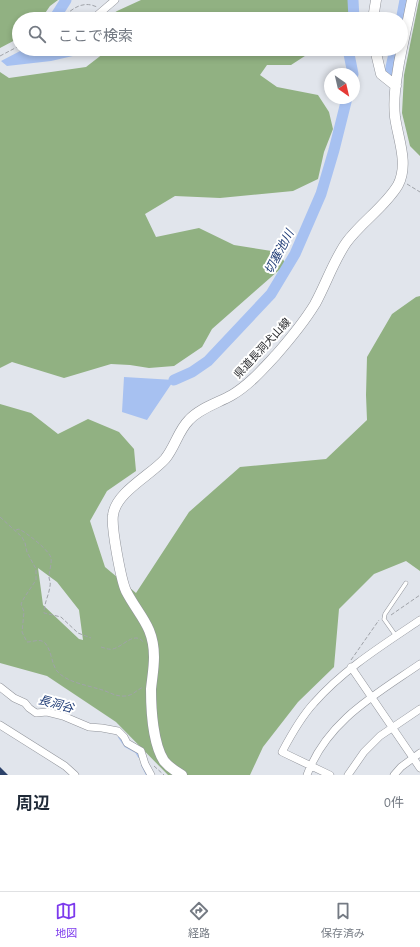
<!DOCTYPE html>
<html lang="ja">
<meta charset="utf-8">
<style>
body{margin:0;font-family:Ubuntu,"Noto Sans JP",sans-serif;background:#f6f6f7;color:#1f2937}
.compass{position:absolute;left:324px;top:68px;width:36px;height:36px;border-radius:50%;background:#fff;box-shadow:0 2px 6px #0003;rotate:146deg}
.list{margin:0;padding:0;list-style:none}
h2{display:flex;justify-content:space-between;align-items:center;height:52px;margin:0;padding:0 16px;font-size:17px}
h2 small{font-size:13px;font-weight:400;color:#747a83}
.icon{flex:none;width:22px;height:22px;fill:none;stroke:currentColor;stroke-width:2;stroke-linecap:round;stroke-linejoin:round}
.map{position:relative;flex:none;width:420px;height:775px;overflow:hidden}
.search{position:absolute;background:#fff;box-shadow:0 2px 6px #0003;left:12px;right:12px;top:12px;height:44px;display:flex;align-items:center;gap:10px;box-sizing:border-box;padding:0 14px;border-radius:22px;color:#747a83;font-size:15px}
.sheet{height:116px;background:#fff}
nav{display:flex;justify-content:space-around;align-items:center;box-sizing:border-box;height:56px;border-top:1px solid #e0e1e3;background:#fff;font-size:11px;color:#747a83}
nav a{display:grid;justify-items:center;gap:2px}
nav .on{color:#7c3aed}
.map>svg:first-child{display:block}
.forest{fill:#91b182;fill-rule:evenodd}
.water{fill:#a7c1f1}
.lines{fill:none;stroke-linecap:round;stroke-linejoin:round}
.stream{stroke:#a7c1f1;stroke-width:2}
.river{stroke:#a7c1f1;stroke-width:11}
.building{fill:#2d426a}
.service-casing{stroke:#90939a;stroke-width:4.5}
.minor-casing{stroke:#90939a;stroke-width:8}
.secondary-casing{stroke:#90939a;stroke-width:11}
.path{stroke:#a0a3a9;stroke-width:1;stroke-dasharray:4 2;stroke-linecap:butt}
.service{stroke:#fff;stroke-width:3.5}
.minor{stroke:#fff;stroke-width:7}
.secondary{stroke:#fff;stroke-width:10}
.labels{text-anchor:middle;stroke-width:4;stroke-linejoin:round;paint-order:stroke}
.street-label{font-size:11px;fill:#2a2b2e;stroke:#fff}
.water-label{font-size:12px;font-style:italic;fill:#213d77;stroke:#fff}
</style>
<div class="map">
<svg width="420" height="775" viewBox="0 0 420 775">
<rect width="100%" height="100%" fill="#e1e5ec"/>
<path class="forest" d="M0,0H58L50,6L41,19H19V38L0,48Z
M141,0H349V19H105L117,11Z
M419,0H420V156L410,146L402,113L404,75Z
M108,49H322L308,54L291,65H267L260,75L277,87L318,95L329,112L333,129L324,152L318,179L293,191L220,198L175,196L145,214L156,237L199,228L234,245L278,252L286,264L212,329L202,347L174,366L149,368L130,365L111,364L64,378L12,362L0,368V72L9,78L86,67L108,50Z
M420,296V571L406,561L374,574L339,609L334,667L298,702L263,747L250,775H168L116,722L47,676L0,663V404L31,413L58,434L88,419L119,432L134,449L136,471L107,491L90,521L105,567L136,593L189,512L240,467L326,459L367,420L366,395L367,357L392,314L416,297ZM38,568L57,582L79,610L83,640L79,639L43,605Z"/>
<path class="water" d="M24,49H98L99,50L51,61L7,66L1,61Z
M124,377L174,380L147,420L122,412Z"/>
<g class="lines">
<path class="stream" d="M119,737L125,746L136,752L139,757
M142,765L147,775"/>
<path class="river" d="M353,0L354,19
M54,19L66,0
M401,21L405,0
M348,49L353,74
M390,72L395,49
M174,380L192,372L208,361L271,294L295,254L321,194L334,150L347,98"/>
</g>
<path class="building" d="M0,767L8,775H0Z"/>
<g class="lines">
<g class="service-casing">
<path id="service" d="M396,636L384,619L385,614L406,583"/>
</g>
<g class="minor-casing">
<path id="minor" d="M86,19L94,18L115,0
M351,667L420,768
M0,687L14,698L25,703L29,708L36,713L47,712L63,716L89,727L102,728L118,731L124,737L127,743L141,751L145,764L151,775
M0,725L65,766L75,775
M307,775C327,721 375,695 420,664
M330,775L282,752C291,735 301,717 314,703C344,669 383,645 420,620
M348,775L364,752L380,736L420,709
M394,775L401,767L420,753"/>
</g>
<g class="secondary-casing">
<path id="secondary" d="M373,19L376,0
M375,49L381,74L396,86
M182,775C175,771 169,767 164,761C153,744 151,709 151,689C152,679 154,668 154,657C154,626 139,616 126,591C121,580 111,527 113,515C116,492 151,475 165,459C175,447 178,431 189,420C200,408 218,403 232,395C249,385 263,369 276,355C290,339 304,322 315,304C326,284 333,262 346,243C361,222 385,207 398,185C409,164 398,139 395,117C393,99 396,81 399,63C403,42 408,21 412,0"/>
</g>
<path class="path" d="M61,19C72,9 82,0 97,7
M0,56L19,46
M407,184L420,192
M0,517L22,537L25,543L27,552L36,569V580L24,598L21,604L24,612L22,632L27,642C33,642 40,638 45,643C52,651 51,663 57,671C66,682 86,685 99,689C108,691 115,697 125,696C133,696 137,689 144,687
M16,530L19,529C27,533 49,550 51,558C52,564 49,571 49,577C49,580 51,582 50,586C49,595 44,603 44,613L61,617L78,633L91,638
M391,615L420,595
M101,647C105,648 109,650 113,649C124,646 135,630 144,643
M351,660L379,620
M154,766L164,775"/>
<use href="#service" class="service"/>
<use href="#minor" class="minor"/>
<use href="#secondary" class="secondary"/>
</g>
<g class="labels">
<g class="street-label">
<text transform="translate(262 348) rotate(-47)" y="4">県道長洞犬山線</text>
</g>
<g class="water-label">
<text transform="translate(279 252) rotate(-62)" y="4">切塞池川</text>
<text transform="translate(56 704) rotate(15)" y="4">長洞谷</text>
</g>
</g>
</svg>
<svg class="compass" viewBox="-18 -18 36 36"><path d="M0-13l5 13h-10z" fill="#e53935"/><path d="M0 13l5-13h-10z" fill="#747a83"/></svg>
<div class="search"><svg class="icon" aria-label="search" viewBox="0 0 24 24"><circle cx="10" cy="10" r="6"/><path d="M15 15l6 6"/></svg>ここで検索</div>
</div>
<section class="sheet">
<h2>周辺<small>0件</small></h2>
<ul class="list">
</ul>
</section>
<nav>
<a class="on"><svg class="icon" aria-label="map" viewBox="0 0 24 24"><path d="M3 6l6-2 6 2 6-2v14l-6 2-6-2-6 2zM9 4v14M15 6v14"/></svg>地図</a>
<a><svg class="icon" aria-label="directions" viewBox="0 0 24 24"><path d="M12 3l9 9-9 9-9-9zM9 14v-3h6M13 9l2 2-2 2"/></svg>経路</a>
<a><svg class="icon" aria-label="saved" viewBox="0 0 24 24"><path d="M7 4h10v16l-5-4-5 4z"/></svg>保存済み</a>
</nav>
